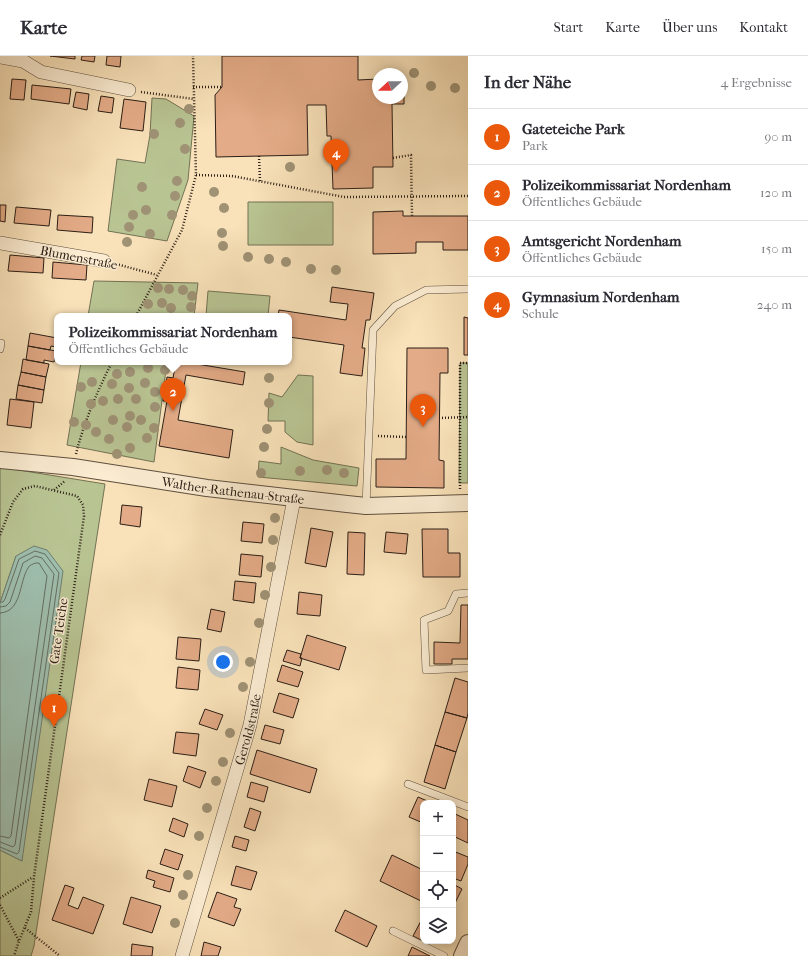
<!DOCTYPE html>
<html lang="de">
<meta charset="utf-8">
<style>
body{margin:0;font-family:"IM FELL French Canon",serif;background:#f2f2f3;color:#2b2b33}
.controls{position:absolute;right:12px;bottom:12px;display:grid;overflow:hidden;border-radius:8px;box-shadow:0 2px 10px #0003}
.controls button{width:36px;height:36px;display:grid;place-items:center;padding:0;border:0;border-bottom:1px solid #e1e1e2;background:#fff;color:#2b2b33;font:20px sans-serif}
.compass{position:absolute;left:372px;top:12px;width:36px;height:36px;border-radius:50%;background:#fff;box-shadow:0 2px 10px #0003;rotate:249deg}
.you{position:absolute;left:223px;top:606px;width:14px;height:14px;margin:-10px;border:3px solid #fff;border-radius:50%;background:#1a73e8;box-shadow:0 0 0 6px #1a73e833}
.badge{display:grid;place-items:center;width:26px;height:26px;border-radius:50%;background:#ea580c;color:#fff;font-size:13px;font-weight:700}
.pin{position:absolute;translate:-50% -33px;filter:drop-shadow(0 1px 2px #0008)}
.pin::after{content:'';position:absolute;top:21px;width:14px;height:12px;background:inherit;clip-path:polygon(0 0,100% 0,50% 100%)}
.popup{position:absolute;left:54px;top:257px;width:238px;height:52px;box-sizing:border-box;display:grid;place-content:center;border-radius:8px;background:#fff;filter:drop-shadow(0 1px 3px #0005);font-size:13px;white-space:nowrap;color:#7c7c81}
.popup b{font-size:15px;color:#2b2b33}
.popup::after{content:'';position:absolute;left:50%;top:100%;margin-left:-8px;border:8px solid transparent;border-top-color:#fff}
.list{margin:0;padding:0;list-style:none}
h2{display:flex;justify-content:space-between;align-items:center;height:52px;margin:0;padding:0 16px;font-size:17px}
h2 small{font-size:13px;font-weight:400;color:#7c7c81}
.list li{display:grid;grid-template-columns:26px 1fr auto;gap:12px;align-items:center;box-sizing:border-box;height:56px;padding:0 16px;border-top:1px solid #e1e1e2}
.list b{display:block;font-size:15px;white-space:nowrap}
.list p{margin:0;font-size:13px;white-space:nowrap;color:#7c7c81}
.list em{font-size:13px;font-style:normal;color:#7c7c81}
.icon{flex:none;width:22px;height:22px;fill:none;stroke:currentColor;stroke-width:2;stroke-linecap:round;stroke-linejoin:round}
.map{position:relative;flex:none;width:468px;height:900px;overflow:hidden}
header{display:flex;align-items:center;gap:24px;box-sizing:border-box;height:56px;padding:0 20px;background:#fff;border-bottom:1px solid #e1e1e2}
header strong{font-size:19px}
nav{display:flex;gap:22px;margin-inline-start:auto;font-size:14px}
main{display:flex}
aside{flex:1;background:#fff}
.map>svg:first-child{display:block}
.green{fill:#b9c493;stroke:#727254}
.water{fill:#9ebead;stroke:#707e71}
.lines{fill:none;stroke-linecap:round;stroke-linejoin:round}
.shore{stroke:#646e62;stroke-width:1}
.building{fill:#e3ab87;stroke:#2b1f16}
.service-casing{stroke:#5e503f;stroke-width:8}
.minor-casing{stroke:#5e503f;stroke-width:14}
.tertiary-casing{stroke:#5e503f;stroke-width:18}
.path{stroke:#2b1f16;stroke-width:2.5;stroke-dasharray:1 2;stroke-linecap:butt}
.service{stroke:#fbecd2;stroke-width:7}
.minor{stroke:#fbecd2;stroke-width:13}
.tertiary{stroke:#fbecd2;stroke-width:16}
.tree{fill:#9f9275}
.labels{text-anchor:middle;stroke-width:3;stroke-linejoin:round;paint-order:stroke}
.street-label{font-size:13px;fill:#2b1f16;stroke:#fbecd2}
</style>
<header>
<strong>Karte</strong>
<nav><a>Start</a><a>Karte</a><a>Über uns</a><a>Kontakt</a></nav>
</header>
<main>
<div class="map">
<svg width="468" height="900" viewBox="0 0 468 900">
<rect width="100%" height="100%" fill="#f9e2ba"/>
<filter id="stains"><feTurbulence type="fractalNoise" baseFrequency=".005" numOctaves="4"/><feColorMatrix values="0 0 0 0 .2 0 0 0 0 .09 0 0 0 0 .02 0 0 0 .5 -.17"/></filter>
<radialGradient id="worn" r=".72"><stop offset=".6" stop-color="#630" stop-opacity="0"/><stop offset="1" stop-color="#630" stop-opacity=".3"/></radialGradient>
<path class="green" d="M152,42L166,43L194,60L188,124L167,185L108,175L117,103L145,107L150,79Z
M248,146H333V189H248Z
M94,225L198,227L194,260H88Z
M208,235L270,240L268,260H206Z
M81,306H167L154,406L67,389Z
M460,307H468V427H459Z
M298,319L313,320V389L297,386L285,376V365H268L269,337L282,341Z
M281,391L313,404L359,412L357,430L258,421L259,405L281,408Z
M0,411L105,428L34,890L31,900H0V794L22,805L16,500L0,547Z"/>
<path class="water" d="M34,490L47,494L63,515L22,805L0,794V547L16,500Z"/>
<g class="lines">
<path class="shore" d="M0,546H3L5,543L19,503L35,495L45,498L59,517L19,796L17,798L0,791
M0,551L6,550L10,546L23,507L35,500L42,502L54,518L15,789L13,791L0,786
M0,557C22,556 19,526 28,512C29,509 33,508 36,507H39L47,520L11,780L9,782L0,780"/>
</g>
<path class="building" d="M50,0H75V3Z
M82,0H95L94,6L81,4Z
M107,0H121L120,11L106,9Z
M222,0H358V24L378,23V42H402V23H404V48H392L393,111H373V132L333,133L331,80H327L326,49H307L308,99L216,101L215,39L222,31Z
M12,23L26,24L24,44L10,43Z
M32,29L71,33L69,48L31,43Z
M76,36L89,38L87,54L73,51Z
M101,40L114,42L112,57L98,55Z
M124,43L146,46L143,75L120,72Z
M0,149H6L5,166L0,165Z
M16,151L51,154L49,170L14,167Z
M403,155V160H468V194H443V186H416V197L373,198V156Z
M58,159L93,161L92,177L57,174Z
M10,199L44,202L43,217L8,215Z
M53,206L87,209L86,224L52,222Z
M332,231L374,237L370,264H366L362,292H365L362,320L340,317L344,289L289,281V260H278L279,254L346,264L348,248L330,246Z
M464,261L468,262V299H464Z
M30,277L57,282V291L51,290L50,294L28,290Z
M28,290L56,295L54,306L44,304V307L26,304Z
M407,292H448V317H440L439,404L444,405V432L376,431V403H406Z
M23,303L49,308L46,321L21,316Z
M176,306H185L245,316L243,329L186,319L178,364L233,374L229,402L159,390L167,345H163L167,321L173,322Z
M21,316L46,321L44,334L18,329Z
M18,329L44,334L42,347L16,343Z
M10,343L34,346L31,372L7,369Z
M122,449L142,451L140,471L120,468Z
M243,466L264,468L262,487L241,485Z
M311,472L333,476L326,511L305,507Z
M422,473H448V497H460V521H423Z
M348,476L365,477L364,519L347,518Z
M386,476L408,478L406,498L384,496Z
M241,498L263,500L261,521L239,519Z
M235,525L256,527L254,547L233,544Z
M299,536L322,539L320,560L297,558Z
M461,549H468V603H452V608H434V586L460,587Z
M211,553L225,556L221,576L207,573Z
M307,579L346,591L339,614L300,602Z
M178,581L201,583L199,605L176,603Z
M287,594L301,598L300,602H302L300,610L283,605Z
M282,609L303,616L298,631L277,625Z
M178,611L200,614L198,634L176,632Z
M455,622L468,626V657L467,662L445,656Z
M279,637L299,643L293,662L273,656Z
M205,653L223,659L217,674L199,668Z
M445,656L467,662L456,696L435,689Z
M265,669L284,674L280,688L261,683Z
M176,676L199,678L196,700L173,697Z
M435,689L456,696L445,733L424,726Z
M257,694L317,713L310,737L250,718Z
M188,710L206,716L200,732L183,725Z
M149,723L177,730L172,751L144,744Z
M251,726L268,731L264,746L247,741Z
M418,741L432,747H423V767L409,761Z
M250,752L261,756L255,775L244,771Z
M453,757L468,764V787L453,780Z
M173,762L188,768L184,781L169,775Z
M235,780L249,784L246,795L232,791Z
M165,793L183,799L178,814L160,808Z
M453,795L468,801V808L461,825L453,822Z
M392,799L423,814V846L380,825Z
M236,810L257,816L251,834L231,829Z
M148,814L174,822L170,836L153,831L155,825L146,822Z
M453,828L462,833L453,851Z
M65,829L74,832L68,849L78,853L83,841L104,849L93,878L52,864Z
M217,836L237,843L234,851L241,853L234,870L208,861Z
M131,841L161,850L152,877L123,868Z
M345,854L377,870L367,891L335,875Z
M423,861V885L413,880Z
M204,886L221,891L218,900H201Z
M132,888L153,891L152,900H131Z
M412,891L430,900H408Z"/>
<g class="lines">
<g class="service-casing">
<path id="service" d="M0,293L1,287
M366,450L373,274L395,250L426,234L468,233
M468,537L456,538L448,555L424,564L426,614L468,612
M408,728L468,751
M393,875L444,900"/>
</g>
<g class="minor-casing">
<g id="minor">
<path d="M0,1L23,5L41,16L129,34"/>
<path d="M0,187L104,205"/>
<path id="s1" d="M182,900L250,669L294,443"/>
</g>
</g>
<g class="tertiary-casing">
<g id="tertiary">
<path id="s2" d="M0,404L73,411L207,432L347,448L366,450L468,447"/>
<path d="M462,900L468,887"/>
</g>
</g>
<path class="path" d="M193,31H222
M141,36L194,43
M259,100L260,125
M393,102L411,99L412,160
M196,119L232,120L344,141L468,140
M116,208L157,219
M136,260L182,174L196,119L193,0
M439,362L468,361
M378,380L406,381
M76,398C84,366 97,336 112,306
M460,433V307H468
M54,434L65,425
M0,479L13,446L23,433L35,430L77,440L83,449L84,460L34,821L31,856L19,885L14,900
M0,842L33,821
M0,849L19,885
M25,872L60,900"/>
<use href="#service" class="service"/>
<use href="#minor" class="minor"/>
<use href="#tertiary" class="tertiary"/>
</g>
<g class="tree">
<circle cx="414" cy="17" r="5"/>
<circle cx="431" cy="30" r="5"/>
<circle cx="455" cy="32" r="5"/>
<circle cx="189" cy="53" r="5"/>
<circle cx="180" cy="67" r="5"/>
<circle cx="154" cy="78" r="5"/>
<circle cx="185" cy="93" r="5"/>
<circle cx="290" cy="111" r="5"/>
<circle cx="177" cy="125" r="5"/>
<circle cx="142" cy="131" r="5"/>
<circle cx="214" cy="136" r="5"/>
<circle cx="175" cy="140" r="5"/>
<circle cx="224" cy="152" r="5"/>
<circle cx="146" cy="154" r="5"/>
<circle cx="133" cy="159" r="5"/>
<circle cx="172" cy="159" r="5"/>
<circle cx="129" cy="171" r="5"/>
<circle cx="222" cy="177" r="5"/>
<circle cx="150" cy="178" r="5"/>
<circle cx="127" cy="186" r="5"/>
<circle cx="223" cy="190" r="5"/>
<circle cx="248" cy="201" r="5"/>
<circle cx="269" cy="203" r="5"/>
<circle cx="286" cy="206" r="5"/>
<circle cx="311" cy="213" r="5"/>
<circle cx="336" cy="214" r="5"/>
<circle cx="158" cy="232" r="5"/>
<circle cx="169" cy="233" r="5"/>
<circle cx="183" cy="234" r="5"/>
<circle cx="192" cy="240" r="5"/>
<circle cx="162" cy="247" r="5"/>
<circle cx="148" cy="248" r="5"/>
<circle cx="191" cy="251" r="5"/>
<circle cx="171" cy="252" r="5"/>
<circle cx="148" cy="312" r="5"/>
<circle cx="165" cy="314" r="5"/>
<circle cx="130" cy="316" r="5"/>
<circle cx="117" cy="318" r="5"/>
<circle cx="269" cy="322" r="5"/>
<circle cx="92" cy="326" r="5"/>
<circle cx="145" cy="327" r="5"/>
<circle cx="112" cy="328" r="5"/>
<circle cx="81" cy="331" r="5"/>
<circle cx="129" cy="332" r="5"/>
<circle cx="155" cy="336" r="5"/>
<circle cx="118" cy="343" r="5"/>
<circle cx="136" cy="343" r="5"/>
<circle cx="103" cy="345" r="5"/>
<circle cx="269" cy="347" r="5"/>
<circle cx="91" cy="348" r="5"/>
<circle cx="155" cy="351" r="5"/>
<circle cx="130" cy="360" r="5"/>
<circle cx="113" cy="364" r="5"/>
<circle cx="141" cy="364" r="5"/>
<circle cx="74" cy="366" r="5"/>
<circle cx="86" cy="369" r="5"/>
<circle cx="127" cy="371" r="5"/>
<circle cx="154" cy="372" r="5"/>
<circle cx="267" cy="373" r="5"/>
<circle cx="96" cy="376" r="5"/>
<circle cx="147" cy="382" r="5"/>
<circle cx="109" cy="383" r="5"/>
<circle cx="264" cy="391" r="5"/>
<circle cx="130" cy="392" r="5"/>
<circle cx="117" cy="398" r="5"/>
<circle cx="327" cy="414" r="5"/>
<circle cx="300" cy="415" r="5"/>
<circle cx="261" cy="417" r="5"/>
<circle cx="344" cy="417" r="5"/>
<circle cx="275" cy="462" r="5"/>
<circle cx="273" cy="484" r="5"/>
<circle cx="271" cy="511" r="5"/>
<circle cx="265" cy="539" r="5"/>
<circle cx="259" cy="567" r="5"/>
<circle cx="250" cy="606" r="5"/>
<circle cx="243" cy="631" r="5"/>
<circle cx="230" cy="677" r="5"/>
<circle cx="223" cy="706" r="5"/>
<circle cx="216" cy="725" r="5"/>
<circle cx="207" cy="752" r="5"/>
<circle cx="199" cy="780" r="5"/>
<circle cx="188" cy="819" r="5"/>
<circle cx="183" cy="839" r="5"/>
<circle cx="175" cy="867" r="5"/>
</g>
<g class="labels">
<g class="street-label">
<text transform="translate(79 201) rotate(11)" y="5">Blumenstraße</text>
<text dy="5" stroke="none"><textPath href="#s2" startOffset="235">Walther-Rathenau-Straße</textPath></text>
<text transform="translate(58 575) rotate(-82)" y="5">Gate Teiche</text>
<text dy="5" stroke="none"><textPath href="#s1" startOffset="236">Geroldstraße</textPath></text>
</g>
</g>
<rect width="100%" height="100%" filter="url(#stains)"/>
<rect width="100%" height="100%" fill="url(#worn)"/>
</svg>
<div class="controls">
<button>+</button>
<button>−</button>
<button><svg class="icon" aria-label="locate" viewBox="0 0 24 24"><circle cx="12" cy="12" r="6"/><path d="M12 2v4M12 18v4M2 12h4M18 12h4"/></svg></button>
<button><svg class="icon" aria-label="layers" viewBox="0 0 24 24"><path d="M12 4l9 5-9 5-9-5zM3 14l9 5 9-5"/></svg></button>
</div>
<svg class="compass" viewBox="-18 -18 36 36"><path d="M0-13l5 13h-10z" fill="#e53935"/><path d="M0 13l5-13h-10z" fill="#7c7c81"/></svg>
<div class="you"></div>
<div class="pin badge" style="left:54px;top:671px">1</div>
<div class="pin badge" style="left:173px;top:355px">2</div>
<div class="popup"><b>Polizeikommissariat Nordenham</b>Öffentliches Gebäude</div>
<div class="pin badge" style="left:423px;top:371px">3</div>
<div class="pin badge" style="left:336px;top:116px">4</div>
</div>
<aside>
<h2>In der Nähe<small>4 Ergebnisse</small></h2>
<ul class="list">
<li><span class="badge">1</span><div><b>Gateteiche Park</b><p>Park</p></div><em>90 m</em></li>
<li><span class="badge">2</span><div><b>Polizeikommissariat Nordenham</b><p>Öffentliches Gebäude</p></div><em>120 m</em></li>
<li><span class="badge">3</span><div><b>Amtsgericht Nordenham</b><p>Öffentliches Gebäude</p></div><em>150 m</em></li>
<li><span class="badge">4</span><div><b>Gymnasium Nordenham</b><p>Schule</p></div><em>240 m</em></li>
</ul>
</aside>
</main>
